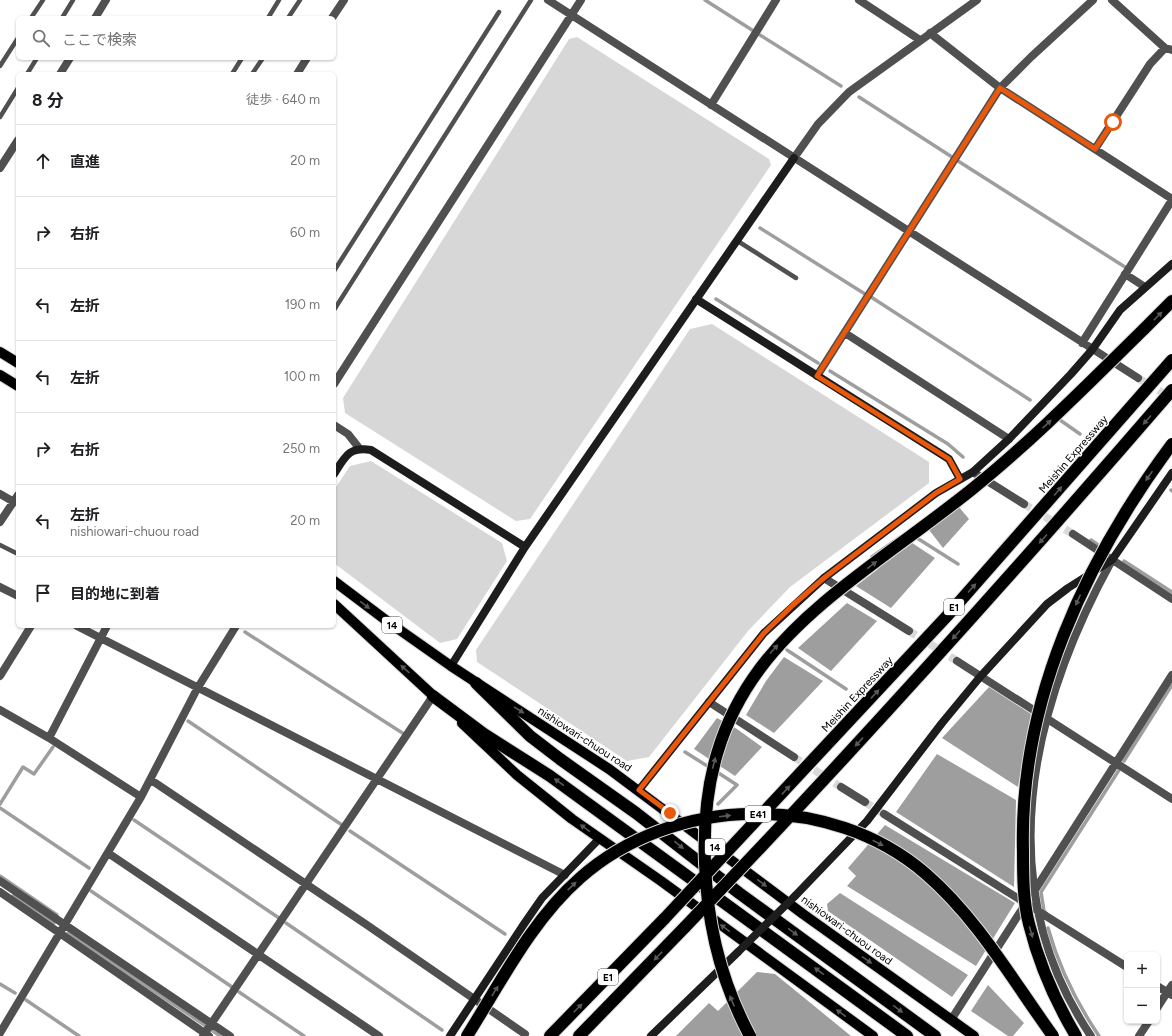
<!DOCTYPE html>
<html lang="ja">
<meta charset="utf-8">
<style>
body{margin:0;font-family:Figtree,"Noto Sans JP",sans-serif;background:#f2f2f2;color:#202124}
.controls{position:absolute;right:12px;bottom:12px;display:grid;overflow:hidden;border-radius:6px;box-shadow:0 1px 3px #0004}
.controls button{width:36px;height:36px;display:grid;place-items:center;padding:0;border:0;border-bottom:1px solid #e0e0e0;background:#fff;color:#202124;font:20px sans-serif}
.stop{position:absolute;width:12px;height:12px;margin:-9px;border:3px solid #ea580c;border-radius:50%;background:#fff}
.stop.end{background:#ea580c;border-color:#fff;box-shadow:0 1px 4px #0008}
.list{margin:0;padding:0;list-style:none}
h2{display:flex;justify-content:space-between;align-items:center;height:52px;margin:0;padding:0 16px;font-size:17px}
h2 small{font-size:13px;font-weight:400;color:#757577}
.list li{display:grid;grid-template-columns:26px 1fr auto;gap:12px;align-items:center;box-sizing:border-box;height:72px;padding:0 16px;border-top:1px solid #e0e0e0}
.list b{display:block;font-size:15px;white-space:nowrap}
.list p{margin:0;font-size:13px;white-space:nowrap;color:#757577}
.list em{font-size:13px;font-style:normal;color:#757577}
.icon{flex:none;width:22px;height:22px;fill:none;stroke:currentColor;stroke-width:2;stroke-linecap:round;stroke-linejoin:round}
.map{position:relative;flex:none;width:1172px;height:1036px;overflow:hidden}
.search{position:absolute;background:#fff;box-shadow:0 1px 3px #0004;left:16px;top:16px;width:320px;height:44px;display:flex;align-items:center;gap:10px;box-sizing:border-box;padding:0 14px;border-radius:6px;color:#757577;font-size:15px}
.panel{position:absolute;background:#fff;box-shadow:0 1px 3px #0004;left:16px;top:72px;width:320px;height:556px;border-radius:6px}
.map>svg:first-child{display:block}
.green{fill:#d7d7d7}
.water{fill:#9e9e9e}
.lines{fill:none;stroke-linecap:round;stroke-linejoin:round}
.stream{stroke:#9e9e9e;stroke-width:3.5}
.street-tunnel{stroke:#d9d9d9;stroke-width:8;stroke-dasharray:8 4;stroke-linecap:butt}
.primary-casing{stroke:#dbdbdb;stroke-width:12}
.highway-casing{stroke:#dbdbdb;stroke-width:14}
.lane{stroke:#505050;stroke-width:4.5}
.street{stroke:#505050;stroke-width:8}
.secondary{stroke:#1d1d1d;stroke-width:8}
.primary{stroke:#000;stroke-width:10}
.highway{stroke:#000;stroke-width:12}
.highway-bridge-casing{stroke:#dbdbdb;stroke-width:14;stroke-linecap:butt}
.secondary-bridge{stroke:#1d1d1d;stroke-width:8}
.highway-bridge{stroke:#000;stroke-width:12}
.oneway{fill:#595959}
.route{stroke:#ea580c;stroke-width:5}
.labels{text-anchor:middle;stroke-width:3;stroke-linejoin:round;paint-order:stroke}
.shield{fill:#fff;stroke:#4c4c4c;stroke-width:1}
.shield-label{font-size:10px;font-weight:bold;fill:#000}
.street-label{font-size:11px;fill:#000;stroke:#fff}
</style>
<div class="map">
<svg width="1172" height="1036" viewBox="0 0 1172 1036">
<rect width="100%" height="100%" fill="#fff"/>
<path class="green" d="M577,37L769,159L771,165L530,519L516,521L345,413L343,398L569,39Z
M712,324L929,462V483L790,587L748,631L649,757L627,761L477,662L476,650L690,329Z
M371,461L502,543L507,561L457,639L440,643L334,563V490L350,466Z"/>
<path class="water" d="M953,500L969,519L943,548L923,522Z
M900,535L935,558L891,608L856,586L878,569L870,556Z
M847,603L877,621L831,671L798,648Z
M784,657L823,681L774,733L746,715L766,681Z
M989,687L1031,714L1018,787L942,738Z
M717,718L737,729L762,747L735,776L694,749Z
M937,754L1016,800L1014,887L896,812Z
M885,825L1015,903L976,966L847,886L856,876L848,868Z
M840,893L968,975L952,997L828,911L827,904Z
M757,972L775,974L851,1036H676L709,1003L718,1011Z
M988,985L1024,1023L1013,1036H1008L971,1011Z"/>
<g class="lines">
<path class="stream" d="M705,0L752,30
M760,35L841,86
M859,97L952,157
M958,161L1125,267
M760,228L865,294
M871,297L1030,400
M716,299L818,363
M830,371L948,444L963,457
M1060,420L1080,434
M1171,490L1172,491
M917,538L958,564
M1091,540L1097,544
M1124,561L1172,592
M245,632L404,734
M787,650L846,689
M188,721L342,825
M685,752L712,769
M1124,761L1172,685
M717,772L737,785L718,804
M0,804L23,767L34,774L53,747
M0,808L89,868
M134,820L279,918
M350,831L505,934
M0,876L57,915
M91,891L232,987
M13,896L54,923
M1046,913L1044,911L1041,892L1119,770
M286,923L442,1030
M1048,928C1059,968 1076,1002 1099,1036
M68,933L206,1026
M0,984L15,993
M239,992L304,1036
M26,1000L79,1036
M213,1031L220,1036"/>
<path class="street-tunnel" d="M1138,378L1171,398
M1024,504L1073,534
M909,631L957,661
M794,757L841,787
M865,802L882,813"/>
<g class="primary-casing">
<path id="primary" d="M0,352L18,363
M0,375L18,386
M334,581L387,621L451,666L609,769L803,914L974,1036
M334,604L439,701
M462,723L517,775L572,819L661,881L873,1036"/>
</g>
<g class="highway-casing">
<path id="highway" d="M1143,330L1172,301
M476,683L530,736L560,759L636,813L739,893L935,1036
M433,696L484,734L550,776L907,1036
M550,1036L665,918
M579,1036L685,927"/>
</g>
<path class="lane" d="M31,18L43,0
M62,18L73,0
M268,18L279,0
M288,18L300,0
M0,66L18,38
M27,74L37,58
M232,74L242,58
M252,74L263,58
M0,117L18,88
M736,240L796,278
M334,271L499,12
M334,310L531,0
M0,545L18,554"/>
<path class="street" d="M548,0L1138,378
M859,0L920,40
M1112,0L1165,48L1172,50
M95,18L106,0
M332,18L344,0
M930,33L1000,88L1172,199
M60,74L70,58
M297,74L307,58
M711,105L776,0
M1095,149L1150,64L1165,48
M794,158L818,124L849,92L977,0
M0,168L18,140
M1125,274L1145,287
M845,333L1009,439
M1082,343L1172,200
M817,376L1000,88L1031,57L1093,0
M334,384L581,0
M334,425L348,434L359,448
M973,472L1024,504
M0,494L14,502
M0,522L18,495
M1073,534L1172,599
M824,578L909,631
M0,587L18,596
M77,626L565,875
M957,661L1172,799
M0,676L31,626
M709,702L794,757
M0,710L49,738L141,797
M49,738L107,626
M151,780L367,925L525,1034
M841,787L865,802
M884,814L1127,967
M108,853L379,1036
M0,881L230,1036
M0,892L209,1036
M1033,893L1172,675
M1157,986L1172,995
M1157,1008L1172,985
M951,1020L1026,903
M0,1033L141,797L197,689L236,626
M203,1036L433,696
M1091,1036C989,885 1030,709 1112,560
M1139,1036L1149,1021"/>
<path class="secondary" d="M696,299L949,459L960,479
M334,474C345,457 349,446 371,450L525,547
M451,666L525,547L794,158
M639,790L764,633L824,578L936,493L973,472L1009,439L1071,374L1092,350L1120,310L1172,264
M795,896L867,821L942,723L980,677L1047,604L1068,588L1112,560L1172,473
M450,1036L524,924L542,898L599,839
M651,1036L738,952"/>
<use href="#primary" class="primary"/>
<use href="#highway" class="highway"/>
<g class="highway-bridge-casing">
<path id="highway-bridge" d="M665,918L947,616L1172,360
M685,927C852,753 1014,573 1172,390
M467,1036C501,982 532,920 580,878C674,795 830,791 926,874C978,919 1013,981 1053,1036
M750,1036C721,982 707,924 705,863C697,658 833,600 971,490C1032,441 1087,385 1143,330
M1076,1036C1055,1001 1039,964 1029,924C1023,901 1023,875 1023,851C1019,702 1085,561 1172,444"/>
</g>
<path class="secondary-bridge" d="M738,952L795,896"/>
<use href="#highway-bridge" class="highway-bridge"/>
</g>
<defs><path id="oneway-solid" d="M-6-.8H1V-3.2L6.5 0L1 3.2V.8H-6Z"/></defs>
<g class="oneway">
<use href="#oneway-solid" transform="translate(1158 316) rotate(-45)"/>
<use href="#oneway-solid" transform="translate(1147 420) rotate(131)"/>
<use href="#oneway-solid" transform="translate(1047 424) rotate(-43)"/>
<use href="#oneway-solid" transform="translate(1149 476) rotate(125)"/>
<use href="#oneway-solid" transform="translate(1058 491) rotate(-49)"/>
<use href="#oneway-solid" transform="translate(1043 539) rotate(132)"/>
<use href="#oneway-solid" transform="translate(872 565) rotate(-37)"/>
<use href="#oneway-solid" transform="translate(972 588) rotate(-48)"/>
<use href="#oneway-solid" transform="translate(1078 600) rotate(114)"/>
<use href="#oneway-solid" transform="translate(365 605) rotate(37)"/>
<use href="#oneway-solid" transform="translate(956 635) rotate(132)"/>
<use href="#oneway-solid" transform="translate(774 649) rotate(-48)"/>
<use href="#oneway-solid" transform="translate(405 669) rotate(-138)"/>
<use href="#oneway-solid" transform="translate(875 694) rotate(-47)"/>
<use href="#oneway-solid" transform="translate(519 710) rotate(32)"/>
<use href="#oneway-solid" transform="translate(859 742) rotate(133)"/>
<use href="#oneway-solid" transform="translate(714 763) rotate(-75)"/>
<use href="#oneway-solid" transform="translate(559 782) rotate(-144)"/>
<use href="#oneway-solid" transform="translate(786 790) rotate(-47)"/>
<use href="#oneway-solid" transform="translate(725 816) rotate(-7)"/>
<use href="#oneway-solid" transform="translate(585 828) rotate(-144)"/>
<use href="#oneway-solid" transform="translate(878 843) rotate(27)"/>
<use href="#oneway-solid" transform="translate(679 845) rotate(39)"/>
<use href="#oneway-solid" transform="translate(762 883) rotate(37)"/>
<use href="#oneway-solid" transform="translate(572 886) rotate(-44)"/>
<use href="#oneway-solid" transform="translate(725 928) rotate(-144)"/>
<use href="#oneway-solid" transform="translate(793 932) rotate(36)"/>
<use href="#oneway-solid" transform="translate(1031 932) rotate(74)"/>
<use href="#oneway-solid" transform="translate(658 956) rotate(134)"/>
<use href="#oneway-solid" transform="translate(867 960) rotate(35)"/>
<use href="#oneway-solid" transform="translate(819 971) rotate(-144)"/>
<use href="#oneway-solid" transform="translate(495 991) rotate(-58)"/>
<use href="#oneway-solid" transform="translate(732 1001) rotate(-113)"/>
<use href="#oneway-solid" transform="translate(578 1008) rotate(-45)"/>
<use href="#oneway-solid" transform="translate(898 1009) rotate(36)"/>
<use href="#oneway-solid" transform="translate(841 1013) rotate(-144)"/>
</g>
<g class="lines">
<path class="route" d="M670,813L639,790L764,633L793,605L824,578L936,493L960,479L949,459L817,376L1000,88L1095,149L1113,122"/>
</g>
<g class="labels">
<g class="shield">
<rect x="944" y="599" width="20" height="16" rx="3"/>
<rect x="382" y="617" width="20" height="16" rx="3"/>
<rect x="745" y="806" width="26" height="16" rx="3"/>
<rect x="705" y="839" width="20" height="16" rx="3"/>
<rect x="598" y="969" width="20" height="16" rx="3"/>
</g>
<g class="shield-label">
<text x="954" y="611">E1</text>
<text x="392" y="629">14</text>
<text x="758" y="818">E41</text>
<text x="715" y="851">14</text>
<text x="608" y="981">E1</text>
</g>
<g class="street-label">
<text transform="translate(1073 454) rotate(-49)" y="4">Meishin Expressway</text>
<text transform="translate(857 694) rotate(-47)" y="4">Meishin Expressway</text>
<text transform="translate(585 739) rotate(33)" y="4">nishiowari-chuou road</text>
<text transform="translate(847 930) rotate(36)" y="4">nishiowari-chuou road</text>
</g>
</g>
</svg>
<div class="controls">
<button>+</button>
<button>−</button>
</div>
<div class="stop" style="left:1113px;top:122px"></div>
<div class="stop end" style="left:670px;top:813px"></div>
<div class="search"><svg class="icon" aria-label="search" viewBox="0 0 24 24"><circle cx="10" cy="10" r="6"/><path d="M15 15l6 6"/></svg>ここで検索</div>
<section class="panel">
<h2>8 分<small>徒歩 · 640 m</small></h2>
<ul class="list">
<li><svg class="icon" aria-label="ahead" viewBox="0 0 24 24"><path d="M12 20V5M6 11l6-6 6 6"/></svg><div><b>直進</b></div><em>20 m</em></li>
<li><svg class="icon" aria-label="right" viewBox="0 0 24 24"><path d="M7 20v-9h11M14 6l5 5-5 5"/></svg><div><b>右折</b></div><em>60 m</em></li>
<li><svg class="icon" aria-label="left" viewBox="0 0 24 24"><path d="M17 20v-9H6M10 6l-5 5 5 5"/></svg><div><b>左折</b></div><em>190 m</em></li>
<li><svg class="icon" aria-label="left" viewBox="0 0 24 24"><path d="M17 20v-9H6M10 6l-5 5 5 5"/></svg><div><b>左折</b></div><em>100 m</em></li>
<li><svg class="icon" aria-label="right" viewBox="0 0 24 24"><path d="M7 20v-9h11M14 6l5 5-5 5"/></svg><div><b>右折</b></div><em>250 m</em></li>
<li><svg class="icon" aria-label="left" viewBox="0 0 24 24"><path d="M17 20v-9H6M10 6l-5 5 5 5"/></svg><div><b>左折</b><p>nishiowari-chuou road</p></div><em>20 m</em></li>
<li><svg class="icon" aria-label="arrive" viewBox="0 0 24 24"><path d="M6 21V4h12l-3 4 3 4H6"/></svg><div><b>目的地に到着</b></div></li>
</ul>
</section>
</div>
